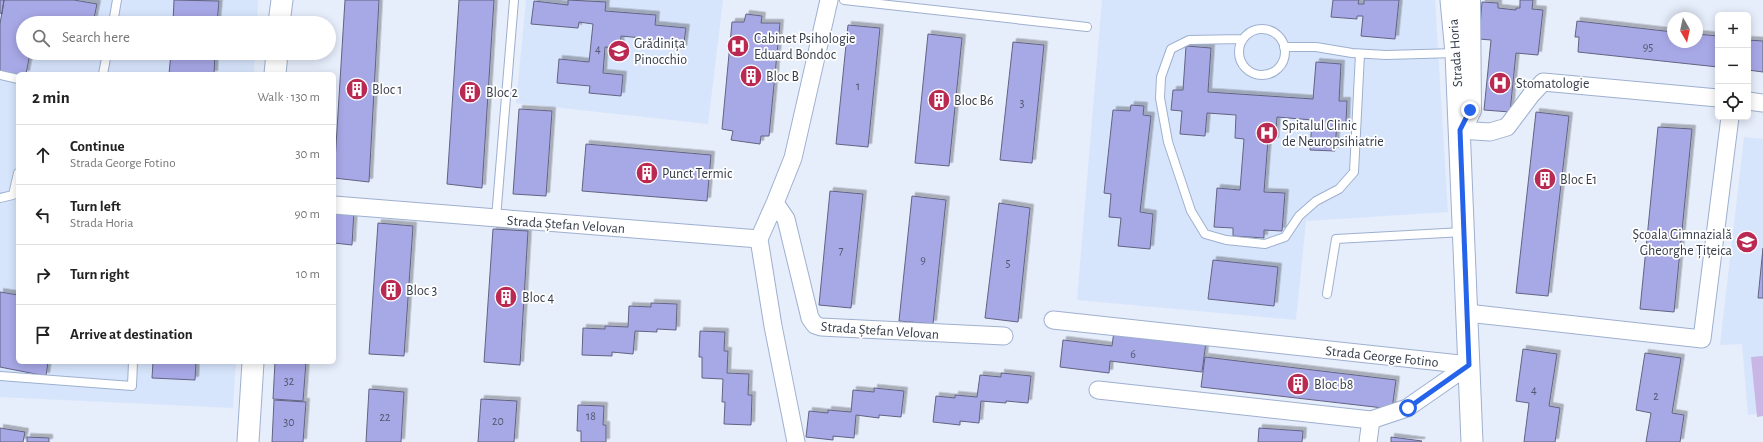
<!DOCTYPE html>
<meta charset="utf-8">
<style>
body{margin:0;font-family:"Alegreya Sans",sans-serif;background:#f2f2f2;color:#222}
.controls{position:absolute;right:12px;top:12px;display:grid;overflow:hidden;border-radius:6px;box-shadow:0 2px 10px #0003}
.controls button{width:36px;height:36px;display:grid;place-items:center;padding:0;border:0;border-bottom:1px solid #e0e0e0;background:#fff;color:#222;font:20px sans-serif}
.compass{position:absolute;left:1667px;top:12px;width:36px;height:36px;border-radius:50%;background:#fff;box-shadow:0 2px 10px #0003;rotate:171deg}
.stop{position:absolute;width:12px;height:12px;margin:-9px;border:3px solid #2563eb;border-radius:50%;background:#fff}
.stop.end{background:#2563eb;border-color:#fff;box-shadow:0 1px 4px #0008}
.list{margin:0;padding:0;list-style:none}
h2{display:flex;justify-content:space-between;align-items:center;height:52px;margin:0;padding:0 16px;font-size:17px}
h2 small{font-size:13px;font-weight:400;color:#767676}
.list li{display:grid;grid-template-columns:26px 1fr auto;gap:12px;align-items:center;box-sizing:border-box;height:60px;padding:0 16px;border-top:1px solid #e0e0e0}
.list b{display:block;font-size:15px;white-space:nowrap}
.list p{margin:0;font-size:13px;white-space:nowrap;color:#767676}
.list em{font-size:13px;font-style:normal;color:#767676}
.icon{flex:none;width:22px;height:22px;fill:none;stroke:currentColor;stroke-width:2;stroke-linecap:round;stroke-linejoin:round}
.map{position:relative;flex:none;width:1763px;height:442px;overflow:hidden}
.search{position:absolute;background:#fff;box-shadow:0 2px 10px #0003;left:16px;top:16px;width:320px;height:44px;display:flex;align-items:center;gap:10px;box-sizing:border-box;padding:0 14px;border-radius:22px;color:#767676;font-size:15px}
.panel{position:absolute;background:#fff;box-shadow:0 2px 10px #0003;left:16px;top:72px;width:320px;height:292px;border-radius:6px}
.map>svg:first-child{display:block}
.built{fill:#d7e5fc}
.green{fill:#cab6e5}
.building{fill:#a7a8e6;stroke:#626383;filter:url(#shadow)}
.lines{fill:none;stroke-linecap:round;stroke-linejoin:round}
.service-casing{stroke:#9eb0cf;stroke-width:10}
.minor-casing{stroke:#9eb0cf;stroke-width:19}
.tertiary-casing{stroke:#9eb0cf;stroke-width:23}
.secondary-casing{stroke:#9eb0cf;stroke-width:24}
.service{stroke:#fff;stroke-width:8}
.minor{stroke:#fff;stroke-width:17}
.tertiary{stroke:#fff;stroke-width:21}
.secondary{stroke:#fff;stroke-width:22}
.route{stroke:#2563eb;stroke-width:5}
.labels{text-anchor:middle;stroke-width:3.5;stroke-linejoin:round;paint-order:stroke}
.number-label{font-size:12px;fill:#525770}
.poi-label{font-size:14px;fill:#353c49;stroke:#fff;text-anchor:start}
.street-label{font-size:14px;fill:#353c49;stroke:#fff}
</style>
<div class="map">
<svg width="1763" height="442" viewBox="0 0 1763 442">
<defs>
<filter id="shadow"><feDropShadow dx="3.5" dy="-3.5" stdDeviation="0" flood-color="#0004"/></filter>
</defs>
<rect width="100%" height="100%" fill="#e6edfb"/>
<path class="built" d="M0,0H258L257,23H23V53H255L254,74H18V362H236L233,408L0,397Z
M526,0H723L708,124L516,103Z
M1102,0H1435L1448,212L1306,221L1296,320L1077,300Z
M1744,137L1763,139V413L1748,415L1742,344L1720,345Z"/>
<path class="green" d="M1763,356V416L1757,417L1751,357Z"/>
<path class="building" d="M0,0H4L2,14L0,13Z
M4,0H74L97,4L93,23H23V53H30L26,74H18V75L0,72V24Z
M174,0L219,1L217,23H173Z
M345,0H379L369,182L334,178Z
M459,0H494L482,188L447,184Z
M568,0L606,2L605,11L656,15L655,25L686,28L683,49L642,45V38L621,36L620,48L605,47L603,73L623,75L621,96L589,93L590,86L557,83L559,59L589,62L593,24L579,22L578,28L531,24L534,1L568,5Z
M1333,0H1359L1358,4H1364V0H1399L1395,39L1361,36L1363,16H1357V19L1331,17Z
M1520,0H1533L1532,9L1543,10L1538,55L1516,53L1510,112L1484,110L1491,40L1479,39L1482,2L1498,3V8L1516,10V8H1520Z
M746,14L762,16L761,23H780L769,136H761L760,144L731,140L733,131L722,129L732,22H744Z
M1577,21L1673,32V42H1697V34L1718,36V67L1578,52L1579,37H1575Z
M848,25L880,28L868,147L836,144Z
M928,34L962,38L949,166L915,163Z
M1748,40L1763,41V72L1748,70Z
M1013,42L1044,45L1032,163L1000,160Z
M1186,46L1211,48L1208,92L1313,99L1316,62L1341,64L1339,101H1347L1346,122L1337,121L1335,151L1310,150L1312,120L1277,117L1275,141L1268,140L1264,192L1285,193L1282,231L1264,230V238L1233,236V228L1214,227L1217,188L1240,190L1244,139L1235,138L1236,115L1207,113L1205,136L1180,134L1182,111L1171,110L1173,90H1183Z
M171,53H215L214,74H169Z
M1131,105L1144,106L1143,115L1151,116L1140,212L1153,214L1150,249L1118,246L1121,218L1109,217L1111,194L1104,193L1113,110L1130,111Z
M519,109L552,111L546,196L513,194Z
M1536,112L1569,116L1548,296L1516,293Z
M1658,127L1692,129L1674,312L1640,309Z
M586,144L711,155L707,201L582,191Z
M830,191L863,194L851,308L819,305Z
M912,196L946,200L933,324L899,321Z
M999,203L1030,208L1018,322L985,318Z
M334,209L354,210L352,245L334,243Z
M378,223L413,226L404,356L369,354Z
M493,229L528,231L520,365L484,362Z
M1763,248V298H1758Z
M1213,260L1278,267L1274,306L1208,299Z
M0,292L18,295V362H48L46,376L0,367Z
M651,303L677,304L676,330L657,329V332L635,331L633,354L612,352V356L582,355L583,328L605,329V326L628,327L629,306L651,307Z
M700,331L725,332L724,351H728L727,373L749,374L748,395H752L751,425L724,424L725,402H722L723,379L702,378V357H699Z
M1114,331L1206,342L1202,372L1110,361L1109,373L1060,367L1063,340L1112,346Z
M1523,349L1557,354L1549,406L1560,408L1555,442H1524L1529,403L1516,401Z
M1645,353L1681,358L1672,413L1684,415L1680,442H1646L1651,413L1636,410Z
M1205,357L1396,380L1392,409L1201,387Z
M153,362H196L195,380L152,378Z
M275,362H306L303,401L273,399Z
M1001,373L1031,376L1028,403L1006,401V403L981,401L979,423L960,421V425L933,422L936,396L955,398V395L977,397L980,375L1001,377Z
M874,388L904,391L901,417L879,415V418L856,415L854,438L833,436V440L806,437L809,411L828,413V410L851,412L853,390L874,392Z
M369,389L404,392L401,442H366Z
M481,399L517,401L514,442H478Z
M274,400L306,402L303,442H272Z
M578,405L604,406L603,425H606V442H581V431H577Z
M0,428L25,432L23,442H0Z
M1259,428L1303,431L1302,442H1258Z
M27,437L49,438V442H27Z
M1391,437L1422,441L1421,442H1391Z"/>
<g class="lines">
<g class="service-casing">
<path id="service" d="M844,0L1087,27
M113,23L117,0
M1239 52a23 23 0 1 1 46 0a23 23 0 1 1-46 0Z
M1242,39L1189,40L1171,49L1161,77L1160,98L1168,142L1191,211L1205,234L1226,240L1265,244L1285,237L1299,216L1316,201L1339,189L1354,172L1360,54
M1284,47H1316L1352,53L1386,55L1456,53
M103,74L107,53
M0,75L18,79
M0,198L13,195L18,173
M496,218L514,0
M1327,294L1336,239L1463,232
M0,376L132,386L133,362"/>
</g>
<g class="minor-casing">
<path id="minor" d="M1748,101L1763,103
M1460,130L1490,132L1507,127L1531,95L1543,82L1718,98
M775,203L786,219L810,318L815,325L821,327L1004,336
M334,205L759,239
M759,239L775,203L793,158L829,0
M759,239L773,326L796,442
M1467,313L1702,339L1730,117
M1053,320L1469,365
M1098,390L1371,420L1407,408L1469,365
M1368,442L1371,420"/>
</g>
<g class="tertiary-casing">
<path id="tertiary" d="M1451,0L1456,53L1472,442
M279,23L282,0
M275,74L277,53
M248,442L253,362"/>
</g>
<g class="secondary-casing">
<path id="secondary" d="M1460,130L1470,110L1469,0"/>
</g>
<use href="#service" class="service"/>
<use href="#minor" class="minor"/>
<use href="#tertiary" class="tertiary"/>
<use href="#secondary" class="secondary"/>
</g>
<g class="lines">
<path class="route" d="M1408,408L1469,365L1460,130L1470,110"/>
</g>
<defs>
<g id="hospital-disc" transform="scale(1.15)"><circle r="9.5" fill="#b92951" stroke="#fff"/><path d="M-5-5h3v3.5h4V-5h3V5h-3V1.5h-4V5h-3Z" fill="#fff"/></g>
<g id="school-disc" transform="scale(1.15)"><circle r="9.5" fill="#b92951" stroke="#fff"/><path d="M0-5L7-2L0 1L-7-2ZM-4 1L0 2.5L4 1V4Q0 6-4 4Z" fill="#fff"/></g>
<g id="building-disc" transform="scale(1.15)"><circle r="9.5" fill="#b92951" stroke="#fff"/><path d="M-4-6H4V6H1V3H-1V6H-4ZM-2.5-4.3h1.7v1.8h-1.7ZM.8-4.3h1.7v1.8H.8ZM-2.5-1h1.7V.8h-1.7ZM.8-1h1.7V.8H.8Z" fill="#fff"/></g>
</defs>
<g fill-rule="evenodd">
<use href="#hospital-disc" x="738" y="46"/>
<use href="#school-disc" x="619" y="51"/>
<use href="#building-disc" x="751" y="76"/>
<use href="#hospital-disc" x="1500" y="83"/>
<use href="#building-disc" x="357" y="89"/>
<use href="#building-disc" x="470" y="92"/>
<use href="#building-disc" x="939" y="100"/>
<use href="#hospital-disc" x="1267" y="133"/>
<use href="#building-disc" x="647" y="173"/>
<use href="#building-disc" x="1545" y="179"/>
<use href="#school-disc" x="1747" y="242"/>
<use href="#building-disc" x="391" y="290"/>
<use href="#building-disc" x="506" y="297"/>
<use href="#building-disc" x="1298" y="384"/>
</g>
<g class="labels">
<g class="number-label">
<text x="1648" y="51">95</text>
<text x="598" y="53">4</text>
<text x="858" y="90">1</text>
<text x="1022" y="107">3</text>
<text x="841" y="254">7</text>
<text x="923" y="264">9</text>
<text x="1008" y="267">5</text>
<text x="1133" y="358">6</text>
<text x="289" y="385">32</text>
<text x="1534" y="394">4</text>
<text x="1656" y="400">2</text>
<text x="591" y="420">18</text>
<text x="385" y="421">22</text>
<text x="498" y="425">20</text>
<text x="289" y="426">30</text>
</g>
<g class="poi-label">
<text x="754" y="43">Cabinet Psihologie<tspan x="754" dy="16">Eduard Bondoc</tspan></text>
<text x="634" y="48">Grădinița<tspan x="634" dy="16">Pinocchio</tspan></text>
<text x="766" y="81">Bloc B</text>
<text x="1516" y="88">Stomatologie</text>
<text x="372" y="94">Bloc 1</text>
<text x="486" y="97">Bloc 2</text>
<text x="954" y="105">Bloc B6</text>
<text x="1282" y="130">Spitalul Clinic<tspan x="1282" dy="16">de Neuropsihiatrie</tspan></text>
<text x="662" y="178">Punct Termic</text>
<text x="1560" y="184">Bloc E1</text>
<text x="1732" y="239" text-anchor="end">Școala Gimnazială<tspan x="1732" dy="16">Gheorghe Țițeica</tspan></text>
<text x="406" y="295">Bloc 3</text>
<text x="522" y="302">Bloc 4</text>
<text x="1314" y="389">Bloc b8</text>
</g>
<g class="street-label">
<text transform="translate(1455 53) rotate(-94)" y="5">Strada Horia</text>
<text transform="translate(566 224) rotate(4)" y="5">Strada Ștefan Velovan</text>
<text transform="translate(880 330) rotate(4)" y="5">Strada Ștefan Velovan</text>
<text transform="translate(1382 356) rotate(6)" y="5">Strada George Fotino</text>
</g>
</g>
</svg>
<div class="controls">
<button>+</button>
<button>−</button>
<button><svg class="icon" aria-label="locate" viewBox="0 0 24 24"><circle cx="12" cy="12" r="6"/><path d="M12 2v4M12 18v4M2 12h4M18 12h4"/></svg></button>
</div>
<svg class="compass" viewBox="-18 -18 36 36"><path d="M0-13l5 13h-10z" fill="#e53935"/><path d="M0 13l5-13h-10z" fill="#767676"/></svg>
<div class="stop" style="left:1408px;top:408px"></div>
<div class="stop end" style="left:1470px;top:110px"></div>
<div class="search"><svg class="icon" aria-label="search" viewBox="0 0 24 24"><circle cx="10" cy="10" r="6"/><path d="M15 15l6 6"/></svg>Search here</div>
<section class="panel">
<h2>2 min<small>Walk · 130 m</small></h2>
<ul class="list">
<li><svg class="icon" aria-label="ahead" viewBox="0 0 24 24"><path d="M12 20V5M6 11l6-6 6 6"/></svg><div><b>Continue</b><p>Strada George Fotino</p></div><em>30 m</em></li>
<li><svg class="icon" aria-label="left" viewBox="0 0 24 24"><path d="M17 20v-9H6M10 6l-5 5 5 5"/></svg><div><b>Turn left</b><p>Strada Horia</p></div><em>90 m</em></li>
<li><svg class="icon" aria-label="right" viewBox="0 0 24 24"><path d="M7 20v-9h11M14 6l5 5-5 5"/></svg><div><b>Turn right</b></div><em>10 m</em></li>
<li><svg class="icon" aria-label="arrive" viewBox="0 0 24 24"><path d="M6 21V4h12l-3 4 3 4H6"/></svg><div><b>Arrive at destination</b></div></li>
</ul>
</section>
</div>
